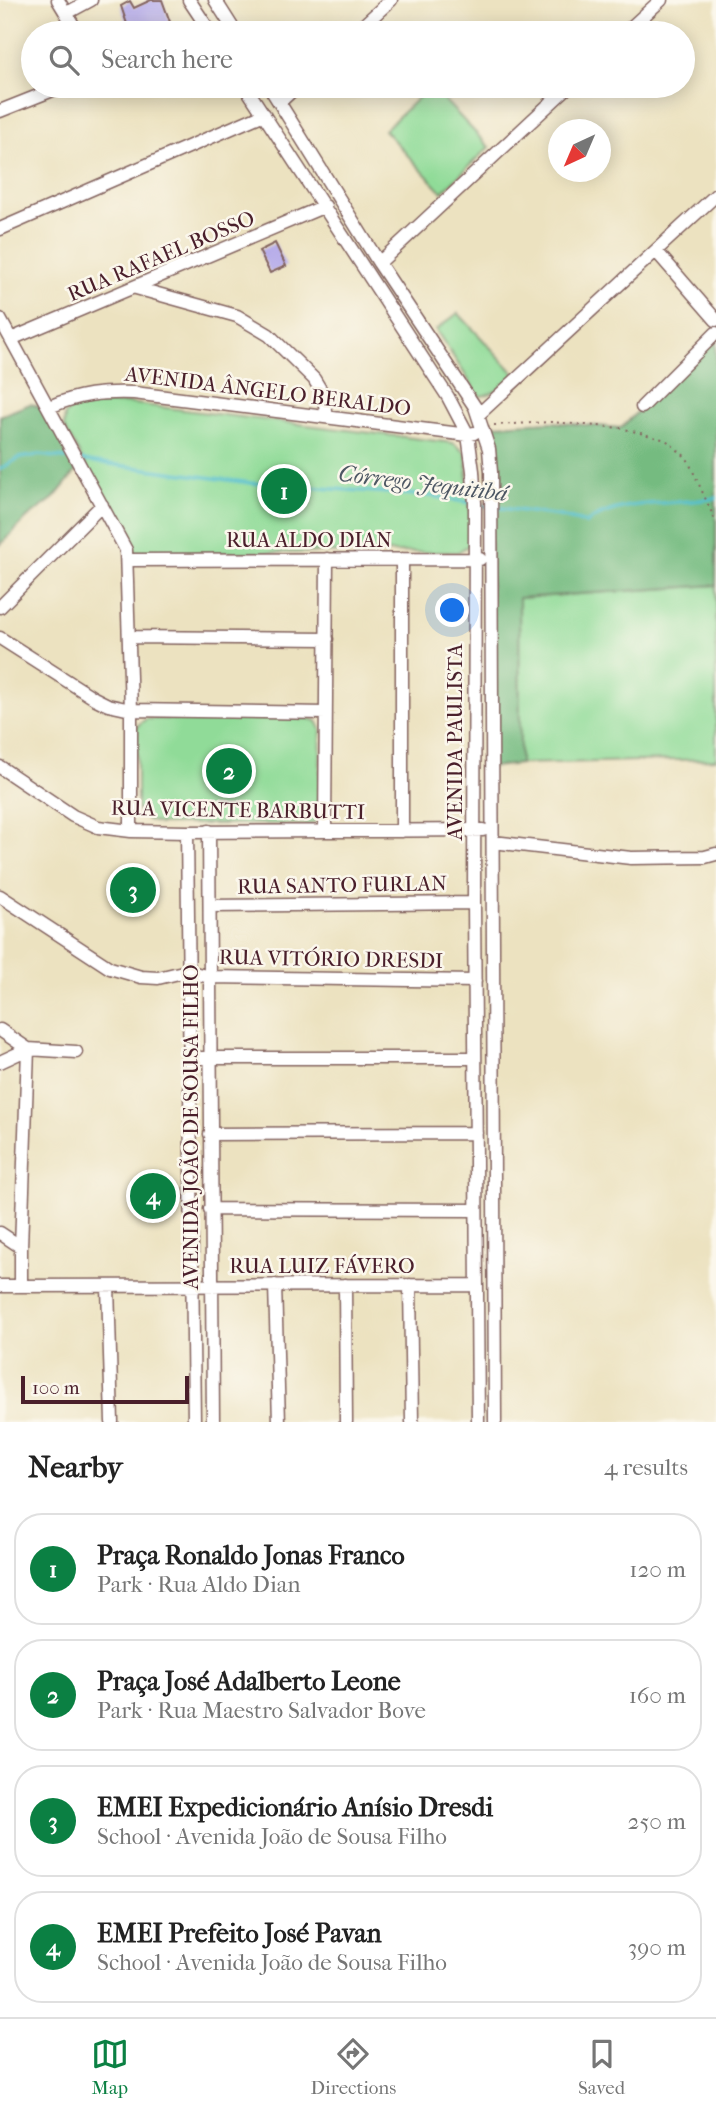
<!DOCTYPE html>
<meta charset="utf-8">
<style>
body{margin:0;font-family:"IM FELL French Canon",serif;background:#f2f2f2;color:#222}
.compass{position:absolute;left:548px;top:119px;width:63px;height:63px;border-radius:50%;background:#fff;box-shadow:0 4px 18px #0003;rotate:224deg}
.scale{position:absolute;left:21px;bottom:18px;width:168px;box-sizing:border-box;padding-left:7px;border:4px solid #4a1f2b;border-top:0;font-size:19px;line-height:24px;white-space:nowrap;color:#4a1f2b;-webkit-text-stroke:5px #fbf7ec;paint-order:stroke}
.you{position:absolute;left:453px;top:611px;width:24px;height:24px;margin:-18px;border:5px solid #fff;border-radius:50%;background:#1a73e8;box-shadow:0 0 0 10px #1a73e833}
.badge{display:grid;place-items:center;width:46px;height:46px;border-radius:50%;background:#0b8043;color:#fff;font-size:23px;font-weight:700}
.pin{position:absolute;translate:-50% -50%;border:4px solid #fff;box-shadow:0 2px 7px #0006}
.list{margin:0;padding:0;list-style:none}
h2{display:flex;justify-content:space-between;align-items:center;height:91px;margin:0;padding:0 28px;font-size:30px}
h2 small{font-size:23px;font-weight:400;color:#767676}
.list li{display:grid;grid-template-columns:46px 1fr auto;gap:21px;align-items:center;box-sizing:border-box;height:112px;margin:0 14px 14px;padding:0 14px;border:2px solid #e0e0e0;border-radius:28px}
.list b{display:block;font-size:26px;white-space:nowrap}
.list p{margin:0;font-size:23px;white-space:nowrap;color:#767676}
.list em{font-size:23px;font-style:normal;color:#767676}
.icon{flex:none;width:38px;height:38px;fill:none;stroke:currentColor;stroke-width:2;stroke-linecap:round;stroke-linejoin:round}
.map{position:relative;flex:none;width:716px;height:1422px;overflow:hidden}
.search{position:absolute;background:#fff;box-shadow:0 4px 18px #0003;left:21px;right:21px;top:21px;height:77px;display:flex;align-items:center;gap:18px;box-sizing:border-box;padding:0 24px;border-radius:38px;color:#767676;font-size:26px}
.sheet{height:595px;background:#fff}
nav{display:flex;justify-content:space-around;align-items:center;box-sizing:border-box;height:98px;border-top:2px solid #e0e0e0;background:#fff;font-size:19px;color:#767676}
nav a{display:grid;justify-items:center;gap:4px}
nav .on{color:#0b8043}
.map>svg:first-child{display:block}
.green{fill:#90db98;stroke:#6d7d62;stroke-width:2}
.forest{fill:#74bb80;stroke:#5f6d56;stroke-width:2}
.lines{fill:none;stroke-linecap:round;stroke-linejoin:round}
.stream{stroke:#53bfcc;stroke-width:3.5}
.building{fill:#b2a8e9}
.minor-casing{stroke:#83635f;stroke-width:15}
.path{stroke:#83635f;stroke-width:2;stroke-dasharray:2 5;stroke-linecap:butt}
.minor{stroke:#fff;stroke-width:12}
.labels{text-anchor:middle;stroke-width:5;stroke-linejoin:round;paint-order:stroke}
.street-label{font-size:21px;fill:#4a1f2b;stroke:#fbf7ec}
.water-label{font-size:23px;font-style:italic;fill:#4d5763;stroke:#fbf7ec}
</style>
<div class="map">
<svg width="716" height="1422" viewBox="0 0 716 1422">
<rect width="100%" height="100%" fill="#fbf7ec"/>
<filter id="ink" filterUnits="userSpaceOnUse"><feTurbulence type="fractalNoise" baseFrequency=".0143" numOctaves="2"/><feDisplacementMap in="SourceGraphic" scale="14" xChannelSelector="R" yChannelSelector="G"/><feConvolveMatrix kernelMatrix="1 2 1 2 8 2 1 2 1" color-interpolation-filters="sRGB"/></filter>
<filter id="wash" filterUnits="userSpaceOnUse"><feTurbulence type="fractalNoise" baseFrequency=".00686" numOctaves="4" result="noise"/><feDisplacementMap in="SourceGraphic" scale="28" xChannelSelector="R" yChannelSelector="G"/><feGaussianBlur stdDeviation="1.57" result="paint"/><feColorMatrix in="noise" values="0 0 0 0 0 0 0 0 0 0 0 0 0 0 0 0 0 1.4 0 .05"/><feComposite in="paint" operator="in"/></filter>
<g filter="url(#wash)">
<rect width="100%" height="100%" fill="#ece2c0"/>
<path class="green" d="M431,86L489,147L442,192L384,130Z
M458,313L515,374C504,384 495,395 479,396L436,330Z
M127,403L453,443L466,453L471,529L469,545L458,552L135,553L64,427L65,414L73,408L88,405Z
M716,585V759L520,764L519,598Z
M146,719L308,718L317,721L321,729L319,819L311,824H159L147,820L137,809V726Z"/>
<path class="forest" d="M711,339H716V585L519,598L520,764L493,767L489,449L494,425L551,422L621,428Z
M30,404C61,410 67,445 76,471L54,498L27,518L0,545V416Z"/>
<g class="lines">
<path class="stream" d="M80,460L251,483L431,496L472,503
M0,469L19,458L40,455L72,459
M480,505L560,516L586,523C622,497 674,506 716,498"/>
</g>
<g id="blocks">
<path class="building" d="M151,0H162L170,22L143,33H130L121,6L130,1L134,8Z
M275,243L286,266L270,273L259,251Z"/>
</g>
</g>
<g filter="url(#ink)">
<use href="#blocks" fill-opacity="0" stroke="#83635f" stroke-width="2"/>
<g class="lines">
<g class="minor-casing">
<path id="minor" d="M58,0L78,33
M189,0L211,33
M215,0L236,33
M67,13L91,0
M184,33L205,24
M355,33L391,0
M625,33L661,0
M245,86L448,397L468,435L473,471L475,503L474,903L478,1422
M269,86L379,263L475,407L489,449L491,472L495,1422
M280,102L297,86
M0,111L63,86
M0,229L264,114
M656,251L716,320
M379,263L569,86
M136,288L237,316L269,335L314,379L323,394L327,417
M0,319L126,550L131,710V831
M11,339L325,206
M49,407C80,394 101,392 134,393L468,435L474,433
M642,407L716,333
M478,415L716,195
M402,559V831
M127,560L480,559
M0,607L102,505
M129,637L327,639
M0,638L94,698L108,705L131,710L326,713
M0,767L73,816L98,827L131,831L187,832L483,830
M209,831L213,1422
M325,831L327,559
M187,832L194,1422
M493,842L631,858L705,857L716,854
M0,896L110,968L141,977L158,978L187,971L209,977L475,981
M210,906L474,903
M0,1030L28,1049
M189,1058H475
M0,1062L28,1049L76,1052
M210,1134L476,1133
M210,1209L476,1210
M0,1233L21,1247V1286
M21,1247L28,1049
M275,1285L279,1422
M345,1285L346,1422
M410,1285L412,1422
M0,1286L476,1285
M108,1286L112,1422"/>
</g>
<path class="path" d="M494,425L551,422L621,428L666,440L687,458L716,522"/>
<use href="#minor" class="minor"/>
</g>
</g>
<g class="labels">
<g class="street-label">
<text transform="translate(161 256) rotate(-23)" y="7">RUA RAFAEL BOSSO</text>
<text transform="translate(268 391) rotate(7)" y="7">AVENIDA ÂNGELO BERALDO</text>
<text x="309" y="547">RUA ALDO DIAN</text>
<text transform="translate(455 742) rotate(-90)" y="7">AVENIDA PAULISTA</text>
<text transform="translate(238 810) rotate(1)" y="7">RUA VICENTE BARBUTTI</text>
<text transform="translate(342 885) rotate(-1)" y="7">RUA SANTO FURLAN</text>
<text transform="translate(331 959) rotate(1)" y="7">RUA VITÓRIO DRESDI</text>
<text transform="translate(191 1127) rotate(-90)" y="7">AVENIDA JOÃO DE SOUSA FILHO</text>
<text x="322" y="1273">RUA LUIZ FÁVERO</text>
</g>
<g class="water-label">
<text transform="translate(423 483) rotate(7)" y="8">Córrego Jequitibá</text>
</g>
</g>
</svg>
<svg class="compass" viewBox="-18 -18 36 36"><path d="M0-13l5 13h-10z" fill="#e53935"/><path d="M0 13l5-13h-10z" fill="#767676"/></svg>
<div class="scale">100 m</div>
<div class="you"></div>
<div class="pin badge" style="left:284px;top:491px">1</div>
<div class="pin badge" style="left:229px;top:771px">2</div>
<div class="pin badge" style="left:133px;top:890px">3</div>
<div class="pin badge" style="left:153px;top:1196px">4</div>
<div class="search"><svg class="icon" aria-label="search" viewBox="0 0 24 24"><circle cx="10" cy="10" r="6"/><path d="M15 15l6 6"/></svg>Search here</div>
</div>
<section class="sheet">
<h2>Nearby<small>4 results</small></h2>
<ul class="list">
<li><span class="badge">1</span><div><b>Praça Ronaldo Jonas Franco</b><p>Park · Rua Aldo Dian</p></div><em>120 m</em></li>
<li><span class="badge">2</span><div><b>Praça José Adalberto Leone</b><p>Park · Rua Maestro Salvador Bove</p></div><em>160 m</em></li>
<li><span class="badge">3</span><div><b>EMEI Expedicionário Anísio Dresdi</b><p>School · Avenida João de Sousa Filho</p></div><em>250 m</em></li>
<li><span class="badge">4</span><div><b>EMEI Prefeito José Pavan</b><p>School · Avenida João de Sousa Filho</p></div><em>390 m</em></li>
</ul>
</section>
<nav>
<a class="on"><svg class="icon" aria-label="map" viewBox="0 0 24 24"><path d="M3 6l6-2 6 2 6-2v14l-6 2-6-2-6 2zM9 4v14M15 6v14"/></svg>Map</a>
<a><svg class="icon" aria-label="directions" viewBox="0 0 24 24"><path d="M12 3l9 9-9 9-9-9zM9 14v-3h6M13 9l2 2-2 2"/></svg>Directions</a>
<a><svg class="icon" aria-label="saved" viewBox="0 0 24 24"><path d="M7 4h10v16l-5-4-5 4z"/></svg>Saved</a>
</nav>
